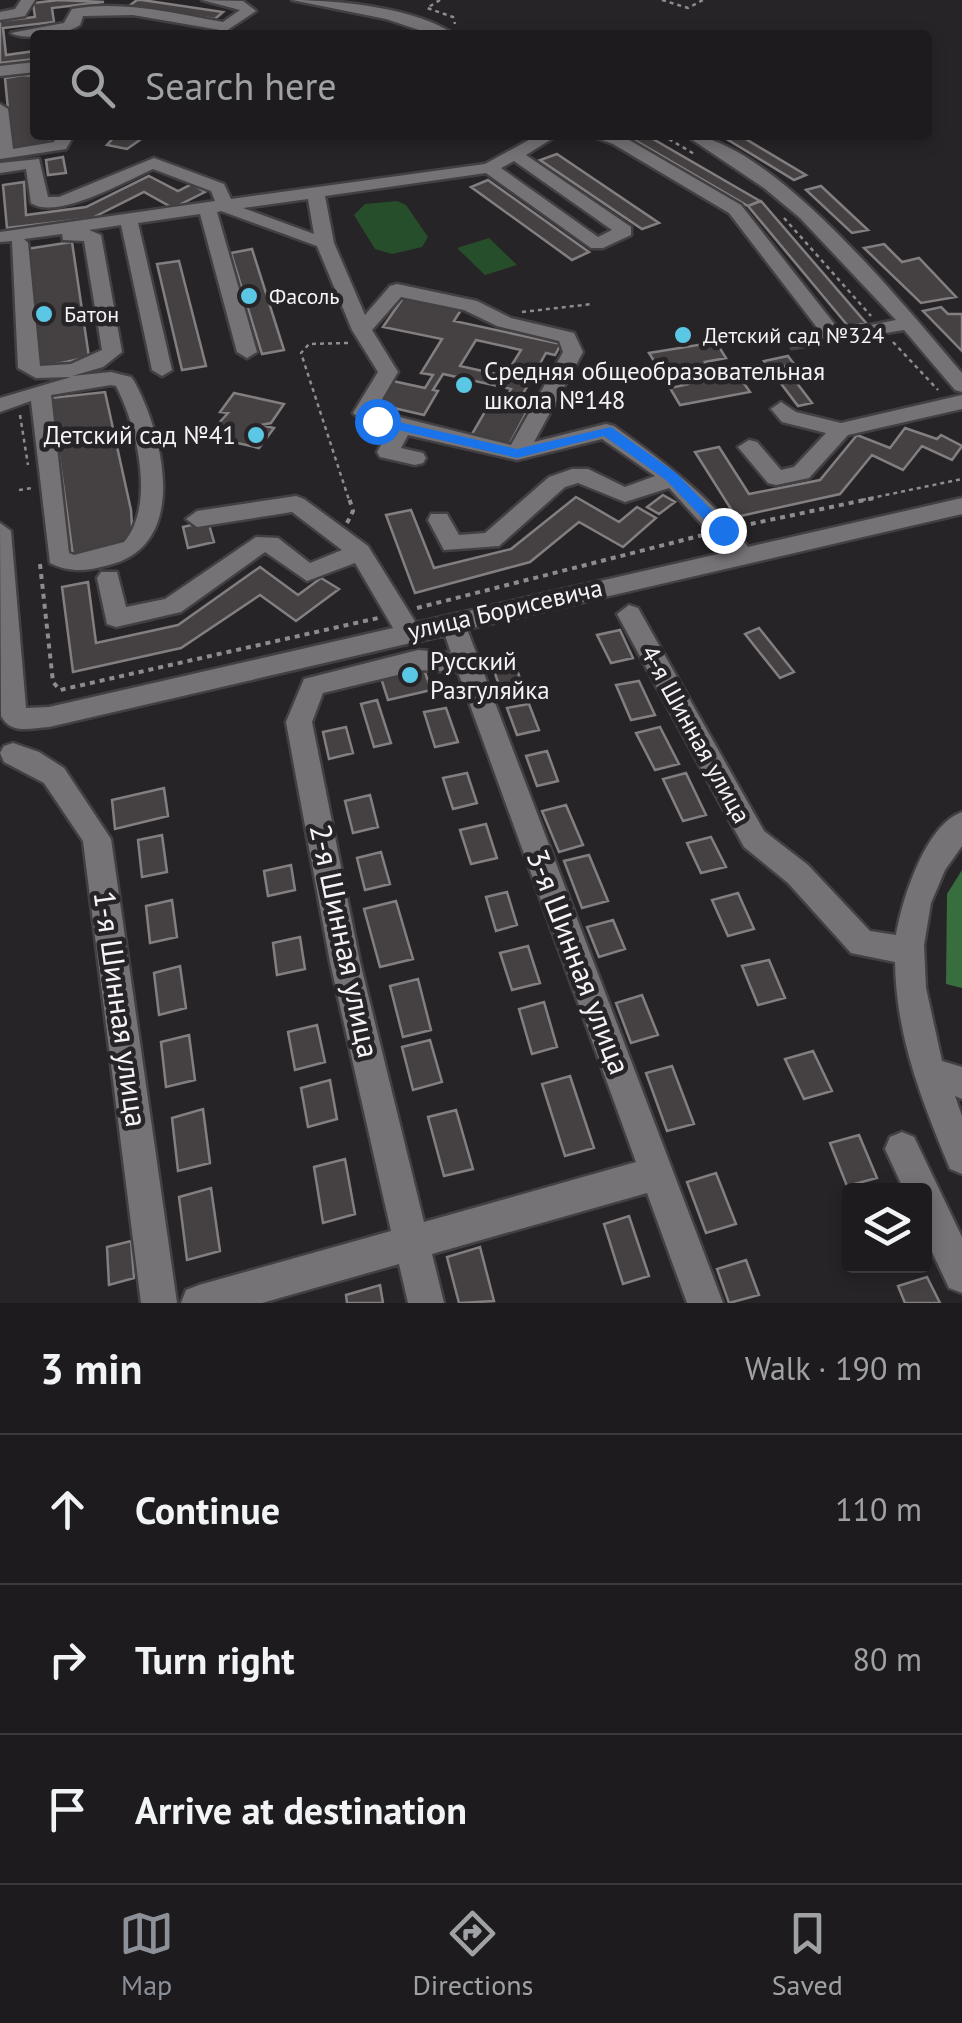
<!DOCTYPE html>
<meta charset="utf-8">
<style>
body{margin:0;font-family:"PT Sans",sans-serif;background:#2a282b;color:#f1f3f6}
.controls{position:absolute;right:30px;bottom:30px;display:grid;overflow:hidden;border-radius:10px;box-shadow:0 5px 15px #0003}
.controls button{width:90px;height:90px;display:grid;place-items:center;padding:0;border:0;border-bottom:2px solid #3b393c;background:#1d1b1e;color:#f1f3f6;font:50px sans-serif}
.stop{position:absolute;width:30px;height:30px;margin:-22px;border:8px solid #1a73e8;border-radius:50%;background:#fff}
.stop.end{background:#1a73e8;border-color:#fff;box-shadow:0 2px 10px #0008}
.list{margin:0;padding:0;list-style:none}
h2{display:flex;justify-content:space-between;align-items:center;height:130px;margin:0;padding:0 40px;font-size:42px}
h2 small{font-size:32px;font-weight:400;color:#a0a1a4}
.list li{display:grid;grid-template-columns:65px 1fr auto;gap:30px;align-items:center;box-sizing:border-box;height:150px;padding:0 40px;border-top:2px solid #3b393c}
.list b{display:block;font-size:38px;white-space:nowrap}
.list em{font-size:32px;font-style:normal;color:#a0a1a4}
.icon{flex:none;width:55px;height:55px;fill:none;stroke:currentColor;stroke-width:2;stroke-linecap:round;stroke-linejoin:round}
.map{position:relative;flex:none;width:962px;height:1303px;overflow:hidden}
.search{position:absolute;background:#1d1b1e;box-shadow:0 5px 15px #0003;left:30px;right:30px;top:30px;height:110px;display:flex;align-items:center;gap:25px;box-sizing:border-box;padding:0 35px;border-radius:10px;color:#a0a1a4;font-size:38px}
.sheet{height:580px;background:#1d1b1e}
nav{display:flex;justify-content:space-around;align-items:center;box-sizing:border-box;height:140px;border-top:2px solid #3b393c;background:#1d1b1e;font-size:28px;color:#a0a1a4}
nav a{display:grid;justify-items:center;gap:5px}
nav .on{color:#8c9099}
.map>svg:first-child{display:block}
.green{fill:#274e2a}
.forest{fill:#386d3d}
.building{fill:#454042;stroke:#837e80;stroke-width:2.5;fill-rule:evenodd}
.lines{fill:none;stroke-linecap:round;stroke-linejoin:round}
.minor-casing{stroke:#424042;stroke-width:5}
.path-far1{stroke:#8f8c8f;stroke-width:2.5;stroke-dasharray:4 4;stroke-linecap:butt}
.path{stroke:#8f8c8f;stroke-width:4;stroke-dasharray:5 5;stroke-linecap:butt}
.minor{fill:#767377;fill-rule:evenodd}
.route{fill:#1a73e8}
.poi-dot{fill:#5ac8e5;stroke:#272428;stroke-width:4}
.labels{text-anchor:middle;stroke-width:9;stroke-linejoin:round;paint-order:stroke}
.far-poi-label{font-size:22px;fill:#f5f3f5;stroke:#272428;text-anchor:start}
.poi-label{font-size:25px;fill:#f5f3f5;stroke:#272428;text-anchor:start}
.street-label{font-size:25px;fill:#f5f3f5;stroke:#272428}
.near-street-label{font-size:30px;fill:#f5f3f5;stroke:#272428}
</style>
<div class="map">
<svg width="962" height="1303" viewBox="0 0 962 1303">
<rect width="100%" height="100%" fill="#272428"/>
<path class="green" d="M397,201L406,205L428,237L422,247L392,254L375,249L354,215L365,204Z
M489,238L517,265L485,275L457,248Z"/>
<path class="forest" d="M962,870V988L946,984L947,894Z"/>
<path class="building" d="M59,0L104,2L52,8L54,22L3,28L6,55L35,51V59L0,63V21L35,17L33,3Z
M137,0H142L223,12L215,19L129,6Z
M23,75L35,76V135H49L50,146L12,152L5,78Z
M116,135H147L127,149L107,145Z
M626,135H646L760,201L748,206Z
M720,135H739L806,175L794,180Z
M557,154L659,223L642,229L540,160Z
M63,157L66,173L48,175L46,160Z
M149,176L178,191L192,184L205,192L173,208L144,192L92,218L7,228L3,185L24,182L26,215L86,207Z
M488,180L589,252L572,260L471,187Z
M821,186L868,230L852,233L806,190Z
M761,201L866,323L848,326L748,206Z
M72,242L89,357L38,368L26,249Z
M884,244L902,262L919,258L956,297L921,303L864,248Z
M252,249L284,350L262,354L231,253Z
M179,261L206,366L182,370L157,264Z
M403,298L461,310L454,321L561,344L555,355L546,353L515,408L527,411L509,445L471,436L490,403L502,405L511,389L443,374L433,390L438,391L424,415L372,403L388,380L425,388L433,375L421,373L442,339L383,327ZM476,340L521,350L505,376L460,366Z
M941,307L948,314H962V351L923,311Z
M716,342L726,358L705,362L716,379L738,375L750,392L680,405L670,388L689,384L678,366L659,369L649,353Z
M788,356L794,364L784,366L812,403L798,406L764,361Z
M105,392L131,510L133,541L73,556L51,398Z
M234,393L284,404L271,423L261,425L274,428L259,448L207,436L228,413L220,412Z
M905,428L937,439L941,435L962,446L952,460L922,446L903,470L872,455L840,494L736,517L695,452L719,447L749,494L820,480L857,435L890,448Z
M663,495L675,502L659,514L647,507Z
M576,497L619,522L637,507L656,518L623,547L579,522L530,562L415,593L386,515L411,510L434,568L511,549Z
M208,521L214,542L188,548L183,527Z
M260,567L298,595L321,578L339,589L296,621L260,595L181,648L73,672L62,587L88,582L96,643L178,625Z
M759,628L794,672L780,678L745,634Z
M620,630L633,658L611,663L597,635Z
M512,655L522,684L500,688L490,659Z
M423,666L431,690L388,700L380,675Z
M639,681L655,715L631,720L616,685Z
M377,700L391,743L374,747L361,704Z
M529,704L539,730L517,735L507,708Z
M446,708L458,742L435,747L424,712Z
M346,727L353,753L329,759L323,732Z
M660,727L679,764L655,770L636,733Z
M547,751L558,781L537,786L526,756Z
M467,773L477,803L453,809L443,778Z
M686,773L706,815L683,821L663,779Z
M164,788L168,816L115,829L112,800Z
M370,795L378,827L353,833L345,801Z
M566,805L583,845L559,852L542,811Z
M486,824L497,858L471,864L460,830Z
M162,835L167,872L142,877L138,840Z
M711,837L726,867L701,873L687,843Z
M381,852L390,884L365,890L357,858Z
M589,855L608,901L582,908L564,861Z
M291,865L295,890L268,896L264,871Z
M507,892L517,925L496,931L486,897Z
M738,893L754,929L728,936L712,900Z
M172,900L177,937L150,943L146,906Z
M396,901L413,959L380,967L364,909Z
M613,920L625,949L599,957L587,927Z
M300,937L305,969L277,975L273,943Z
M528,946L540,983L512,990L500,953Z
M769,960L785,998L758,1005L742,966Z
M180,966L186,1008L159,1015L154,973Z
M418,979L431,1030L403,1037L390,986Z
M642,995L658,1035L631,1043L616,1003Z
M544,1002L557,1047L532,1054L519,1009Z
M317,1025L325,1062L295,1070L288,1032Z
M189,1035L195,1080L166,1087L161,1042Z
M430,1040L442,1082L413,1090L402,1047Z
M813,1051L832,1091L804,1099L785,1059Z
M672,1066L694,1124L667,1131L646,1073Z
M570,1076L594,1148L565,1156L542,1084Z
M330,1080L337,1119L308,1127L301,1088Z
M203,1109L210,1163L178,1171L172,1118Z
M456,1110L473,1169L444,1176L428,1117Z
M859,1135L877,1178L847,1186L830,1143Z
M345,1159L355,1214L323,1223L314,1167Z
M716,1173L736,1224L706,1233L687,1182Z
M211,1188L220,1251L187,1260L179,1197Z
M629,1216L649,1276L623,1284L604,1224Z
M131,1241L134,1278L109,1285L107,1247Z
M480,1247L494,1301L459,1303L447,1257Z
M746,1260L759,1295L729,1303L717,1269Z
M927,1277L940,1303H905L898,1286Z
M380,1285L383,1303H347L346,1295Z"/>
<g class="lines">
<g class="minor-casing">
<path id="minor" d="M21,0H35L25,16L0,20V12L15,9Z
M202,0L243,1L256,11L226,31L133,15L83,16L80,25C65,35 25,41 11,33L64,23L72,9C122,0 174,13 223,22L240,10Z
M292,0C338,0 418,8 455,35H434L386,19Z
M35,62V72L0,76V66Z
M0,104L8,109L13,149L54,142L58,135H74L66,149L0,159Z
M538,135H558L526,155L631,227V235L603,248H591L486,173L325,196L334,243L365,315L390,286L397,284L477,301L511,318L574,333L583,352L534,442L606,424L614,426C664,462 711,497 748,547L962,498V514L467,629L723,1303H687L647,1193L432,1254L444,1303H408L399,1264L262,1303H181L186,1290L199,1285L391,1231L330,962L286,722L304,679L418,650L451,653L445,635L49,727C31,728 11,735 1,716L0,523L11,531L26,708L49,707L393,628L355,563L307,581L265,552L181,612L116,627L107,624L97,578L101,572H117L126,607L165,599L256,537L278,538L310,563L342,550L292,512L197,527L186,519L197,511L296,496L304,499L368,546L416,623L727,552L669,488L625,502L578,483L565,487L499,546L444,550L428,520L431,514H447L459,535L485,533L549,477L572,469H588L625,487L655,476L602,439L517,460L408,435L401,448L423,453L426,458L423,463L415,465L380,457L377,452L389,431L370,426L353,413L378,372L352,330L317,246L221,211L217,212L257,352L247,358L237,352L200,214L138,223L172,370L162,376L152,370L121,225L89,230L101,235L122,352L103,367L72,376L111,372L131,377L134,381C164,436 190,545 109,565C86,571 71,573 50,563L31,401L0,412V398L71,377L36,378L18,368L12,241L0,242V232L215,201L211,191L153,169C126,181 56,221 31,203L26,169L0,173V163L39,159L48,197H59L154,158L224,184L231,199L485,164ZM514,161L612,230L598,237L501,168ZM308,199L314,234L243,208ZM62,234L63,240L84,241L102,350L71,364L40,366L28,243L24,239ZM401,297L464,310L497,326L559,341L563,352L511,445L375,411L398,372L372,330ZM111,385L116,386C137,426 156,505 124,542L74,555L69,553L51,395ZM418,670L458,672L636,1162L424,1222L360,962L312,722L323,693Z
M588,135L624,137L741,205L840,331L896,320L800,218L764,188L685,135C768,135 909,311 962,373V392L955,390L904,330L792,348V340L822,334L729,213L613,144Z
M962,395V409L848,435L809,478L776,485L768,483L738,447L749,440L757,442L781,470L794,467L826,433L782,422L771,409L781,402L796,412L841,423Z
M629,605L638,608L764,831L808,865L870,931L896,935C902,900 925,825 962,812V846L945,870L931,903L924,945L926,988L942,1061L962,1067V1099L955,1096L962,1116V1174L950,1169C922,1101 896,1037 895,962L851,953L788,883L744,847L617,614Z
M13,743L39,752L64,768L111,839L177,1303H141L83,841L44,783L4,762L0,753L4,746Z
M902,1132L914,1137L962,1237V1293L949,1288L924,1235V1190H904L885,1149L890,1137Z"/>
</g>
<path class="path-far1" d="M440,0L427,8L453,17L455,24
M662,0L688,8L703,0
M662,135L696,155
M784,218L871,316
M522,312L592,304
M893,342L938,390
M348,343L309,344L301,353L349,500
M20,415L28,465
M19,490L32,488
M862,500L962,479"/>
<path class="path" d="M347,523L353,511L349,498
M741,526L874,498
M40,564L53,682L60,690L378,618
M417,608L703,535"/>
<use href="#minor" class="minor"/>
</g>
<path class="route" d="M377,417L517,449L611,427L676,473L731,530L718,534L666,480L604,436L517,458L372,424L370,421Z"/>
<g class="poi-dot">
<circle cx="249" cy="296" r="10"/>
<circle cx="44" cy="314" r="10"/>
<circle cx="683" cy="335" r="10"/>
<circle cx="464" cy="385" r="10"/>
<circle cx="256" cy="435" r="10"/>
<circle cx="410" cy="675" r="10"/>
</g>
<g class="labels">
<g class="far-poi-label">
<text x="269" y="304">Фасоль</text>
<text x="64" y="322">Батон</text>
<text x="703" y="343">Детский сад №324</text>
</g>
<g class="poi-label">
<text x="484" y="380">Средняя общеобразовательная<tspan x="484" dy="29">школа №148</tspan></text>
<text x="236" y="444" text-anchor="end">Детский сад №41</text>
<text x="430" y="670">Русский<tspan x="430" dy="29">Разгуляйка</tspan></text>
</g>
<g class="street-label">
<text transform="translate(505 609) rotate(-13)" y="9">улица Борисевича</text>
<text transform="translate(696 734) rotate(61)" y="9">4-я Шинная улица</text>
</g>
<g class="near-street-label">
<text transform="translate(344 941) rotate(78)" y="10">2-я Шинная улица</text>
<text transform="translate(578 962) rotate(69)" y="10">3-я Шинная улица</text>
<text transform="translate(120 1009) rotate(82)" y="10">1-я Шинная улица</text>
</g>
</g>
</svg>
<div class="controls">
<button><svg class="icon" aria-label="layers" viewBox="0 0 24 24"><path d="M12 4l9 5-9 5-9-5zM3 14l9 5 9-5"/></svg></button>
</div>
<div class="stop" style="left:377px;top:421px"></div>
<div class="stop end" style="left:723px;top:530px"></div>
<div class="search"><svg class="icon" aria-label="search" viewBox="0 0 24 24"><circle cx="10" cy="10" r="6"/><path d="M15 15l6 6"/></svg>Search here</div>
</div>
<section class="sheet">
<h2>3 min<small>Walk · 190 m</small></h2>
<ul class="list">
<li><svg class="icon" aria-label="ahead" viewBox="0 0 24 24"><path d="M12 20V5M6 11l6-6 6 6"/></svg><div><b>Continue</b></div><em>110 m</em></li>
<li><svg class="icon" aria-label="right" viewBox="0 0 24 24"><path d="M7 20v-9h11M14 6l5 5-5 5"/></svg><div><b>Turn right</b></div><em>80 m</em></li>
<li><svg class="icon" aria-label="arrive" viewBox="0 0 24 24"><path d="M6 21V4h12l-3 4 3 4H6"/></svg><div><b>Arrive at destination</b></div></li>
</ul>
</section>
<nav>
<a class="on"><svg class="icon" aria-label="map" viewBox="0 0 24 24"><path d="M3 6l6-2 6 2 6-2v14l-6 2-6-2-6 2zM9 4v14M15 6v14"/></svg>Map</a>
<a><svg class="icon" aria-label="directions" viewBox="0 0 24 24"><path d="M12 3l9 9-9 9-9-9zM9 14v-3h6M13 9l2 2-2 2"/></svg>Directions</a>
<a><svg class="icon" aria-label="saved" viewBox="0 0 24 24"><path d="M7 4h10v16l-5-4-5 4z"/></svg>Saved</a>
</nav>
